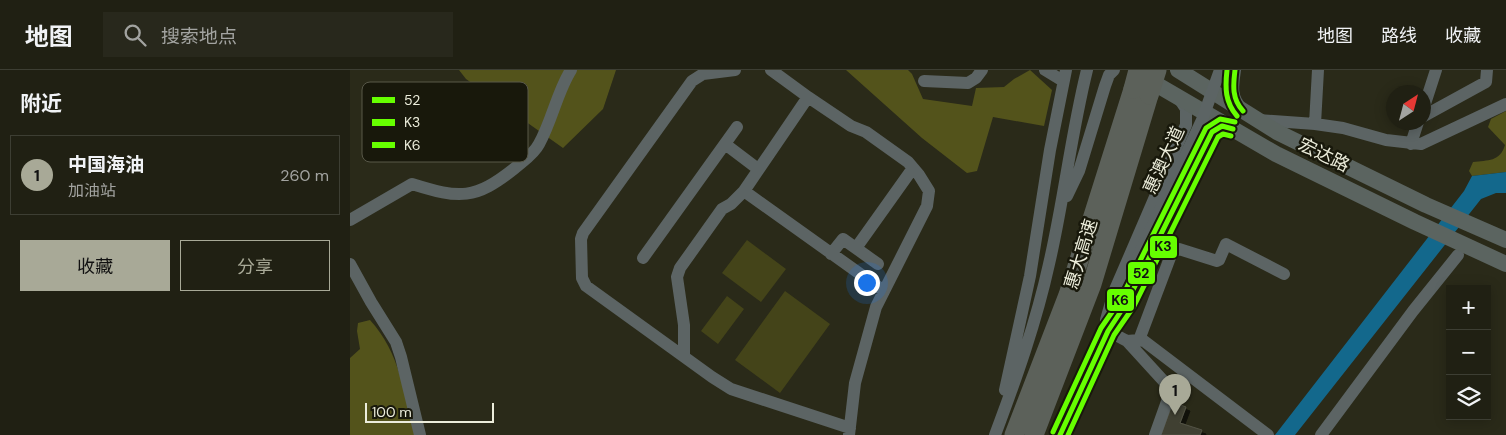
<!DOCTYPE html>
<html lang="zh">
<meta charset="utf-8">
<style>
body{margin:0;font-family:"DM Sans","Noto Sans SC",sans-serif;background:#28281c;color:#f1f3f6}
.controls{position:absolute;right:15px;bottom:15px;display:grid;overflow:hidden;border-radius:0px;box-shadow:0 2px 12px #0003}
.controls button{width:45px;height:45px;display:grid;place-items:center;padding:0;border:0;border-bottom:1px solid #3d3e33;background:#202013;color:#f1f3f6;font:25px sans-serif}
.compass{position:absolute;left:1036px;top:15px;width:45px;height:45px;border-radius:50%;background:#202013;box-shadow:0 2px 12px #0003;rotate:36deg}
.scale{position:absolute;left:15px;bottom:12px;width:129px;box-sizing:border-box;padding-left:5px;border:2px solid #eceddb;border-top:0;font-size:14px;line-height:18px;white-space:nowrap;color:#eceddb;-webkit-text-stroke:4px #18180b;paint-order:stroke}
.you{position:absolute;left:516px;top:212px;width:18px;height:18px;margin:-12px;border:4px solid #fff;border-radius:50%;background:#1a73e8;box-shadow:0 0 0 8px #1a73e833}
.badge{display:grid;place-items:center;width:32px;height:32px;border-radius:50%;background:#a8a997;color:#111;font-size:16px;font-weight:700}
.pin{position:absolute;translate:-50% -41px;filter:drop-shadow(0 1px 2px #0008)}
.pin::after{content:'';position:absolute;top:26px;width:18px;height:15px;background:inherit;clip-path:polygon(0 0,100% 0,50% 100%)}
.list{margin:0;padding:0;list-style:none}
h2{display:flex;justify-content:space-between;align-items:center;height:65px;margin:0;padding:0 20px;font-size:21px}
h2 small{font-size:16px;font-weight:400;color:#a2a3a0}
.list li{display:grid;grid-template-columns:32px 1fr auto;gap:15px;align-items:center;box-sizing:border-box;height:80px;margin:0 10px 10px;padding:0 10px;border:1px solid #3d3e33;border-radius:0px}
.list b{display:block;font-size:19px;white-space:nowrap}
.list p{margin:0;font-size:16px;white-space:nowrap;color:#a2a3a0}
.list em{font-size:16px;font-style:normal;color:#a2a3a0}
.actions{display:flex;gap:10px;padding:15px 20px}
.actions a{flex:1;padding:11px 0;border:1px solid #a8a997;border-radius:0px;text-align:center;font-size:18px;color:#a8a997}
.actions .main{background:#a8a997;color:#111}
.icon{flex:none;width:28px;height:28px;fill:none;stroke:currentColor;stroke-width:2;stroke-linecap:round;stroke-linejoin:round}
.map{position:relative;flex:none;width:1156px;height:365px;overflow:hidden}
header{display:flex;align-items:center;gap:30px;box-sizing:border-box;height:70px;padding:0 25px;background:#202013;border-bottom:1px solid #3d3e33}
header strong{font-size:24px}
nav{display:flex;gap:28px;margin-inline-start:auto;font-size:18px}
.search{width:350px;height:45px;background:#28281c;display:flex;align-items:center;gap:12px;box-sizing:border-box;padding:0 18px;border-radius:0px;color:#a2a3a0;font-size:19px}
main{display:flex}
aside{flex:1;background:#202013}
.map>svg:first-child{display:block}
.green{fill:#444419}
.forest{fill:#53531b}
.water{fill:#13688c}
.building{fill:#414133;stroke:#535345;filter:url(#shadow)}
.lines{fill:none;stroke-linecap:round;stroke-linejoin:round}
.minor{stroke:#5c6464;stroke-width:12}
.major{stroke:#5b6460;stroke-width:16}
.highway{stroke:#5c615a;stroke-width:19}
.minor-bridge{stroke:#5c6464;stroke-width:12}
.highway-bridge{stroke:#5c615a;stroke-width:19}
.bus-1-casing{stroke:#18180b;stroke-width:9}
.bus-2-casing{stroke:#18180b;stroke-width:9}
.bus-3-casing{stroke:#18180b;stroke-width:9}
.bus-1{stroke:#6f0;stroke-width:5}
.bus-2{stroke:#6f0;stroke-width:5}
.bus-3{stroke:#6f0;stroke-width:5}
.labels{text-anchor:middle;stroke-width:5;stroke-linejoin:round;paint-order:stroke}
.street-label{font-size:18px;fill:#eceddb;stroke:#18180b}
.key{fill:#18180b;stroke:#585849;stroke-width:1}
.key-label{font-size:14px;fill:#eceddb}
.line-badge{stroke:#18180b;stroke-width:2}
.pale-badge-label{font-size:14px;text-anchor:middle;font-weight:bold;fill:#111}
</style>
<header>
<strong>地图</strong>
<div class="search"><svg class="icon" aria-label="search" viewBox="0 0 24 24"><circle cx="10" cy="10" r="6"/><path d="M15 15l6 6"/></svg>搜索地点</div>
<nav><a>地图</a><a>路线</a><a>收藏</a></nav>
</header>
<main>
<aside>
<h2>附近<small></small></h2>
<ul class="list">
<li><span class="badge">1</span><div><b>中国海油</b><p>加油站</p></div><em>260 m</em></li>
</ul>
<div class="actions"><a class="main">收藏</a><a>分享</a></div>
</aside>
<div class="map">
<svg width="1156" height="365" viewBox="0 0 1156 365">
<defs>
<filter id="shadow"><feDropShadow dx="4" dy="4" stdDeviation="0" flood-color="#0009"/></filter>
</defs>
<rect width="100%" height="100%" fill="#2a2a19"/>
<path class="green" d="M397,170L436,199L411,232L392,218L401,206L392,218L372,203Z
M435,221L480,254L430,323L385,290Z
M377,226L394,239L368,274L351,261Z"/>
<path class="forest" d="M109,0H266L253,39L213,78L116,9Z
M496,0H558L562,4L573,29L622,36L626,18L654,17L664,9L680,0L702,20L694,56L643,47L627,101L617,103L572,68Z
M1156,41V102L1122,106L1119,101L1123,92C1138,90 1150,92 1155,75L1138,57L1141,49Z
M20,250C50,283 54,323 65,365H0V288L10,279L7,261L8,253Z"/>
<path class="water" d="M1156,102V123H1146L1131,129L945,365H925L1114,121L1122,106Z"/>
<path class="building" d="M823,332L836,337L830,353L852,360L850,365H811Z"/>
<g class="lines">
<path class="minor" d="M385,0L353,4L342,11L233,163L231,169L232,208L236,216L362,307L381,319L500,358
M421,0L458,27
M695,0L713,11
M885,0C883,15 880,27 892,39
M574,11L618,13L626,8L632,0
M1074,37L1086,0
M1074,46L1136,12L1137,0
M908,50L965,54L993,58L1036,70L1071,74L1156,34
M965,54L968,0
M375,74L408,99
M1061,74L1068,52
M717,126L729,101L755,16L759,5L764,0
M0,150L62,114C110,129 125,130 165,98C173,91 184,84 189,74C202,51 207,22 221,0
M506,178L563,98
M481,184L493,169L528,194
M293,188L387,57
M0,194L21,232L46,272L51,287L70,365
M758,261L756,250L764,222L836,55V39L828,27
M758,261C778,238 789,207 803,180C822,140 842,101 862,62L872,56L882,59
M758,261L777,271L819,317L820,323L805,365
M789,270L821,185L824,181L829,179L867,191L869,190L876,174L934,204
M777,271L789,270L794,271L918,365
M333,286L334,284V255L327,207L330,198L372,139L381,134L394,121
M655,320L680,206L700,80L716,0
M499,365L505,313L526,237L577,136L579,121L569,105L558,92L516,62L501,56L458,27L394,121L534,221
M645,365C666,309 686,253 699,194C714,130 721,64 737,0
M710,365L760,253
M971,365L1063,241L1108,185"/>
<path class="major" d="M828,0L927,62L1076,135L1156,170
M792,6L926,84L1065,152L1156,194"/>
<path class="highway" d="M664,365L718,225L783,19
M684,365L742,214L799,25"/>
<path class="minor-bridge" d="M785,193L852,50L870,0"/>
<path class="highway-bridge" d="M783,19L788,0
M799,25L807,0"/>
<g class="bus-1-casing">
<path id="bus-1" d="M885,0C883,16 882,29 893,41
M710,365L758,261L777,232L862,62L872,56L883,59"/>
</g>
<g class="bus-2-casing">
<path id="bus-2" d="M877,0C875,18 875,32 887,46
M718,365L764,265L784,236L868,67L873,64L881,66"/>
</g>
<g class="bus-3-casing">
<path id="bus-3" d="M703,362L751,258L771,229L856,58L870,49L885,52"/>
</g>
<use href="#bus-1" class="bus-1"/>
<use href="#bus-2" class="bus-2"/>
<use href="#bus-3" class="bus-3"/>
</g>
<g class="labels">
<g class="street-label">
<text transform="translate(974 85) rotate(26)" y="6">宏达路</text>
<text transform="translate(814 90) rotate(-65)" y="6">惠澳大道</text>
<text transform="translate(731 184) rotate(-73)" y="6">惠大高速</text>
</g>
</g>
<rect x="12" y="12" width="166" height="80" rx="8" class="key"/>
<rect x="22" y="27" width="23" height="6" fill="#6f0"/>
<rect x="22" y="49" width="23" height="7" fill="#6f0"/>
<rect x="22" y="72" width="23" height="6" fill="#6f0"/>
<g class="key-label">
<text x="54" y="35">52</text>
<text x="54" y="57">K3</text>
<text x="54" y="80">K6</text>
</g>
<g class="line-badge">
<rect x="799" y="165" width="29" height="24" rx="5" fill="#6f0"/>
<rect x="777" y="191" width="29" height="24" rx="5" fill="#6f0"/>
<rect x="756" y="218" width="29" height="24" rx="5" fill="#6f0"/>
</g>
<g class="pale-badge-label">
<text x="813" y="181">K3</text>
<text x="791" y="208">52</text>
<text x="770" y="235">K6</text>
</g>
</svg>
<div class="controls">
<button>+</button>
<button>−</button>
<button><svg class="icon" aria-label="layers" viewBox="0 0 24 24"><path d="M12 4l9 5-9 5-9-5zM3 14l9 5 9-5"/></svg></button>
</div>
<svg class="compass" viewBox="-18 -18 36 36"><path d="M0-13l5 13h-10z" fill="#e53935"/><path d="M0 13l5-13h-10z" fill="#a2a3a0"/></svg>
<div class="scale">100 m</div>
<div class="you"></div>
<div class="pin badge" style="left:825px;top:345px">1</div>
</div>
</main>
